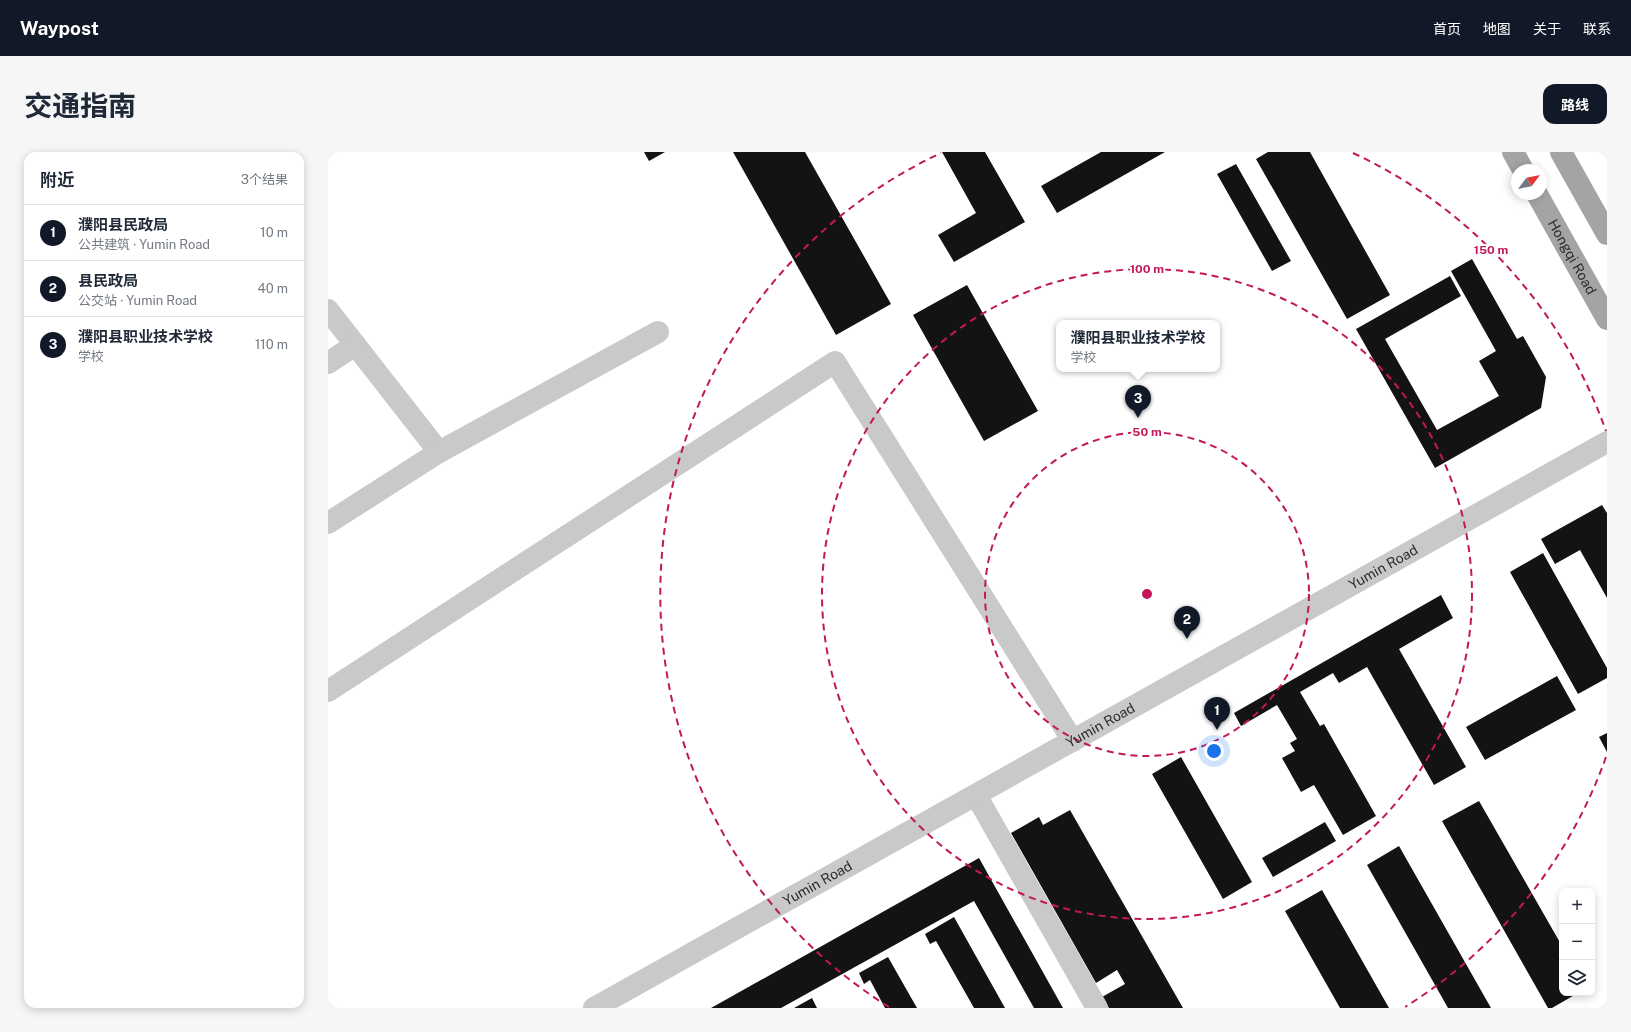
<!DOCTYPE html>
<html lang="zh">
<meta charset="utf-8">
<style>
body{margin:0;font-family:"Public Sans","Noto Sans SC",sans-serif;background:#f6f6f7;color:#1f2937}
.controls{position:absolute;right:12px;bottom:12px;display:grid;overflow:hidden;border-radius:8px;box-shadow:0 2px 10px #0003}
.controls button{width:36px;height:36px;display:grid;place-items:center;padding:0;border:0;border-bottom:1px solid #e0e1e3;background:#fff;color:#1f2937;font:20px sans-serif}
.compass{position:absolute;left:1183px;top:12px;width:36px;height:36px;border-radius:50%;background:#fff;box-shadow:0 2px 10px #0003;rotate:58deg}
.you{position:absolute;left:886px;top:599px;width:14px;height:14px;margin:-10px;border:3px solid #fff;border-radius:50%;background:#1a73e8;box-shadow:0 0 0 6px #1a73e833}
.badge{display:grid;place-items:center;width:26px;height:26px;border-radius:50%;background:#111827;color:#fff;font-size:13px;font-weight:700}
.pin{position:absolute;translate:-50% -33px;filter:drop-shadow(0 1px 2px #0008)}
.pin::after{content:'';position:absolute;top:21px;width:14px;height:12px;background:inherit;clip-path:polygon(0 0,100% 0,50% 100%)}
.popup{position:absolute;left:728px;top:168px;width:164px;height:52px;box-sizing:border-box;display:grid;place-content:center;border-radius:8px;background:#fff;filter:drop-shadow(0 1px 3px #0005);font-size:13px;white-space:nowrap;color:#747a83}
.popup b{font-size:15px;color:#1f2937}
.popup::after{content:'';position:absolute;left:50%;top:100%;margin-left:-8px;border:8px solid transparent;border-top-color:#fff}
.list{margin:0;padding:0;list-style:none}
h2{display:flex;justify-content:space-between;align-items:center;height:52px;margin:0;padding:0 16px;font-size:17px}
h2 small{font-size:13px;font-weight:400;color:#747a83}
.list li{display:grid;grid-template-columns:26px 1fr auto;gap:12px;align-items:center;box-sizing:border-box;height:56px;padding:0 16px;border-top:1px solid #e0e1e3}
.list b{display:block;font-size:15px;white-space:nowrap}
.list p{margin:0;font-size:13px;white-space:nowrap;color:#747a83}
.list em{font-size:13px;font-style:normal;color:#747a83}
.icon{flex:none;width:22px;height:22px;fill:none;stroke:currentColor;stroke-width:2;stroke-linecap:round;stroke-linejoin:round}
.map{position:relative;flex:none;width:1279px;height:856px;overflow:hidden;border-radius:12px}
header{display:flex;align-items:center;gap:24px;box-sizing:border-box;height:56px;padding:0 20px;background:#111827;color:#fff}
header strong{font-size:19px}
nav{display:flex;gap:22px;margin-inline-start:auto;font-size:14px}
.intro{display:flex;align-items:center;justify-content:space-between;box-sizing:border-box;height:96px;padding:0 24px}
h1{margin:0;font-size:28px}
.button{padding:10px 18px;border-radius:12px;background:#111827;color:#fff;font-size:14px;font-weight:700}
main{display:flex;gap:24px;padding:0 24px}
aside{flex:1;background:#fff;border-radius:12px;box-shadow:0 2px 10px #0003}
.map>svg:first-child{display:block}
.building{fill:#131313}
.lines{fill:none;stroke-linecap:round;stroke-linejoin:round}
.minor{stroke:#c9c9c9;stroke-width:22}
.major{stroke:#a4a4a4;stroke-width:22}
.ring{fill:none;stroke:#c2185b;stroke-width:2;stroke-dasharray:7 5}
.labels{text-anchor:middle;stroke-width:4;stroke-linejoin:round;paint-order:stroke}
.street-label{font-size:14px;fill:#2c2c2c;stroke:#fff}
.centre{fill:#c2185b;stroke:#fff;stroke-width:2}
.ring-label{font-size:12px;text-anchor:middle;font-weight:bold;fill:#c2185b;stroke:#fff;stroke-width:4;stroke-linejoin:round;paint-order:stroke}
</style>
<header>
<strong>Waypost</strong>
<nav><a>首页</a><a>地图</a><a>关于</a><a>联系</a></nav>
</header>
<div class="intro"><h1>交通指南</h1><a class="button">路线</a></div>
<main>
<aside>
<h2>附近<small>3个结果</small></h2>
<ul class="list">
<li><span class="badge">1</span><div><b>濮阳县民政局</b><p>公共建筑 · Yumin Road</p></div><em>10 m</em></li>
<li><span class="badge">2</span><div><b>县民政局</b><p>公交站 · Yumin Road</p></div><em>40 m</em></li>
<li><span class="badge">3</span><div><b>濮阳县职业技术学校</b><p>学校</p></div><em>110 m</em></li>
</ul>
</aside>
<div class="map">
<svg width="1279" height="856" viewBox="0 0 1279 856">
<rect width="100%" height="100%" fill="#fff"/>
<path class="building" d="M316,0H337L321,9Z
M405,0H477L563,152L508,183Z
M614,0H657L697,70L626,110L610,83L648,61Z
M773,0H837L729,61L713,34Z
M940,0H982L1062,143L1019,167L928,7Z
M908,12L963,109L944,119L889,22Z
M1144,107L1189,187L1195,184L1218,225L1213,256L1107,316L1028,177L1122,124L1133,144L1057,187L1109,278L1171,244L1151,209L1168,199L1123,119Z
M639,133L710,259L656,289L585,163Z
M1274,353L1279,361V446L1252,398L1227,412L1213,387Z
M1215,401L1279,516V526L1250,542L1182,420Z
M1113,443L1125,466L1071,497L1138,615L1106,633L1039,515L1011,531L1005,521L972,540L992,574L996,572L1048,664L1015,683L986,633L973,640L954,606L967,599L962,591L969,587L949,553L913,574L906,561Z
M1229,524L1248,558L1157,608L1138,575Z
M1279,581V600L1271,585Z
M853,605L924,730L895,747L824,622Z
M1151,649L1234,794V841H1250L1224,856H1220L1114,669Z
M742,658L855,856H781L774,845L797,832L789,818L768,831L683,681L711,665L715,673Z
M997,670L1008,689L945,725L934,706Z
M1071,694L1163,856H1120L1039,713Z
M651,706L735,856H706L646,749L453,856H383Z
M994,738L1061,856H1012L957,759Z
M626,765L677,856H646L608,789L602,792L597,782Z
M560,805L589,856H557L542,828L536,832L531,821Z
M484,846L489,856H466Z"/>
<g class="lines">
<g class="minor">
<path d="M0,158L111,300"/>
<path d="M0,211L27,193"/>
<path d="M0,371L111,300L330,180"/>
<path d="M0,539L507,210L745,589"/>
<path d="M648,643L769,856"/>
<path id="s1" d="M266,856L1279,290"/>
</g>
<g class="major">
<path d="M1185,0L1195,18"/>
<path d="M1233,0L1279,82"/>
<path id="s2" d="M1209,42L1279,167"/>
</g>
</g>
<g class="ring">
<circle cx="819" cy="442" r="162"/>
<circle cx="819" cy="442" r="325"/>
<path d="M1278 605A487 487 0 0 1 1077 855M561 855A487 487 0 0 1 613 1M1025 1A487 487 0 0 1 1278 279"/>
</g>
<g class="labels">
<g class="street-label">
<text dy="5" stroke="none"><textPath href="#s2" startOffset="72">Hongqi Road</textPath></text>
<text dy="5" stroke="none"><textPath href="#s1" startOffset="904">Yumin Road</textPath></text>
<text dy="5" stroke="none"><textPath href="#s1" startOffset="580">Yumin Road</textPath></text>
<text dy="5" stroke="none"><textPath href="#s1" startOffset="256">Yumin Road</textPath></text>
</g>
</g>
<circle cx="819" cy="442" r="6" class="centre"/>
<g class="ring-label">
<text x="1163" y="102">150 m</text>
<text x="819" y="121">100 m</text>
<text x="819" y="284">50 m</text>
</g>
</svg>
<div class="controls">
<button>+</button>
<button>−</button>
<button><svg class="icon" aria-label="layers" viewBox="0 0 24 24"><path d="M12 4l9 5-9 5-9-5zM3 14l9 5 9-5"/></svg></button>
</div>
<svg class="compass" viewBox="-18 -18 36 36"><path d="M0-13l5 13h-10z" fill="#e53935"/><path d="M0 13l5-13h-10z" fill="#747a83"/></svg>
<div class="you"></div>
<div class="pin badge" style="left:889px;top:578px">1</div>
<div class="pin badge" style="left:859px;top:487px">2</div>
<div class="pin badge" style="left:810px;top:266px">3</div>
<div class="popup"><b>濮阳县职业技术学校</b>学校</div>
</div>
</main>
